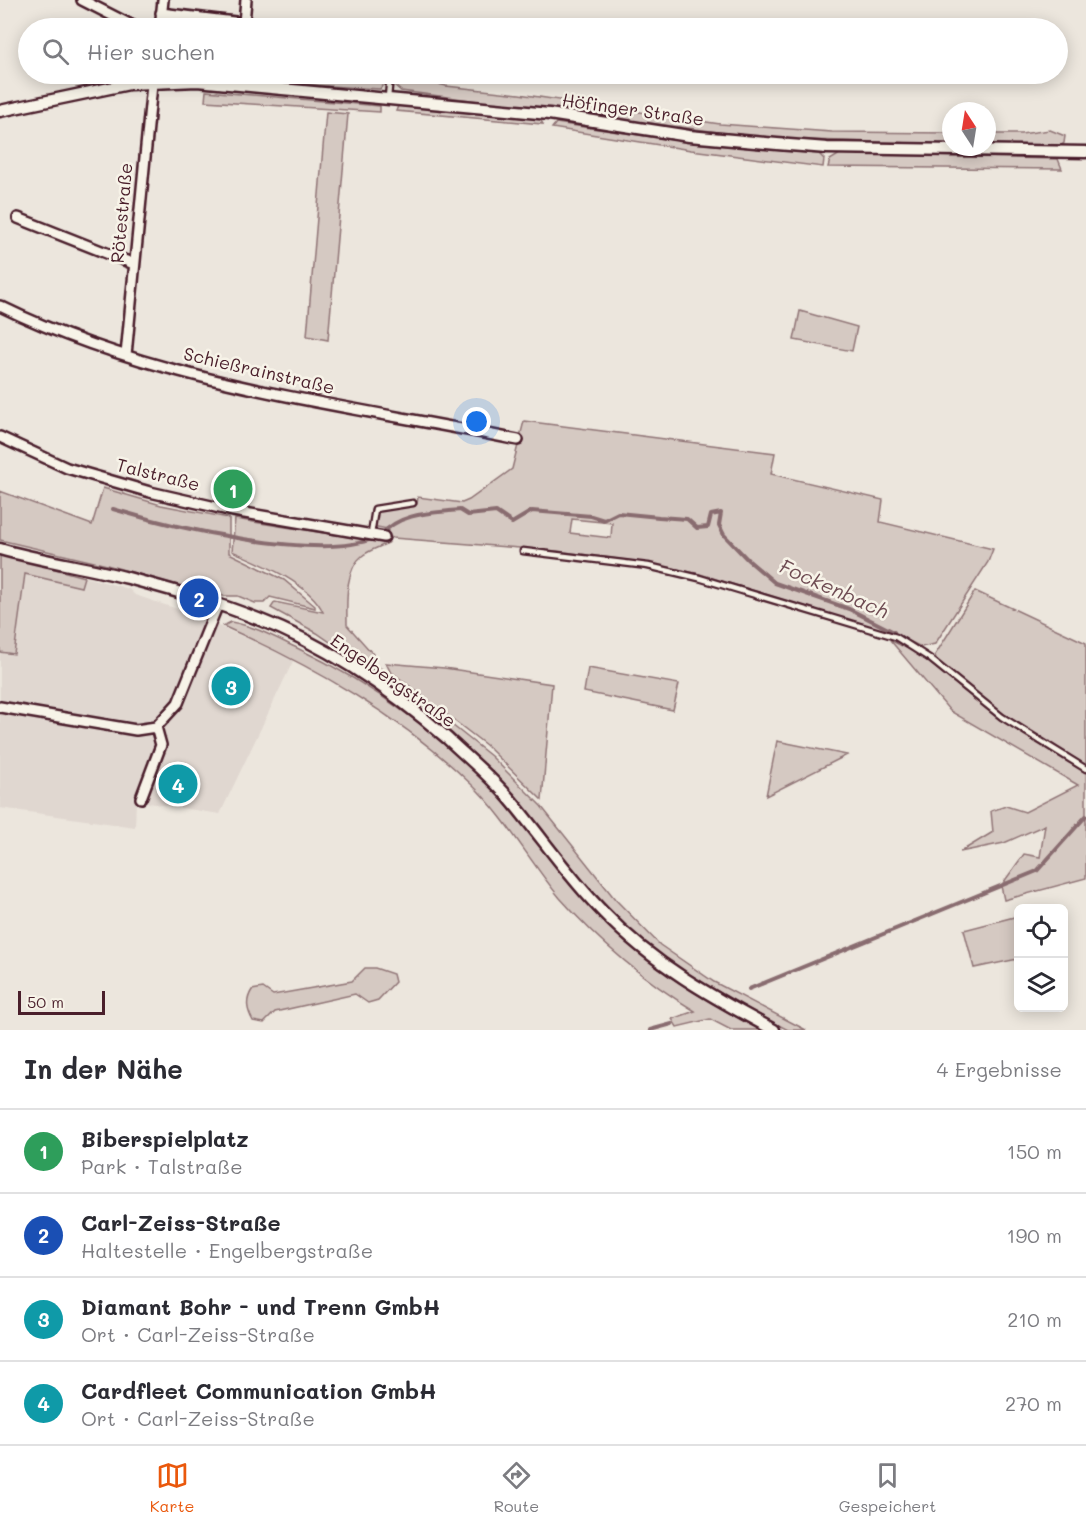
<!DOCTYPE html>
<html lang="de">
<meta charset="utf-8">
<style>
body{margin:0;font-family:Mali,sans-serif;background:#f7f7f7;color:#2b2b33}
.controls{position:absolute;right:18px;bottom:18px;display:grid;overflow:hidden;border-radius:9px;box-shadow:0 3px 15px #0003}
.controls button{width:54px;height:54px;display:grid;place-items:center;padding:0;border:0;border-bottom:2px solid #e1e1e2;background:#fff;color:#2b2b33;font:30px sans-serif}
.compass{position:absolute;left:942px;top:102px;width:54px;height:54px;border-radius:50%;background:#fff;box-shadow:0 3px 15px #0003;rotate:348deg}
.scale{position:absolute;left:18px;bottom:15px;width:87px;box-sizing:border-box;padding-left:6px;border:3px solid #4a1f2b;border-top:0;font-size:16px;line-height:21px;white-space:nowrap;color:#4a1f2b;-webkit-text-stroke:4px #f7f3e8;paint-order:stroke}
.you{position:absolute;left:477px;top:422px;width:21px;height:21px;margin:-15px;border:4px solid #fff;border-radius:50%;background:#1a73e8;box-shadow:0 0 0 9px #1a73e833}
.badge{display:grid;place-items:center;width:39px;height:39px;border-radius:50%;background:#ea580c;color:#fff;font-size:20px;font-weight:700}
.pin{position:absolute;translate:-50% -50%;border:3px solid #fff;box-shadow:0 2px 6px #0006}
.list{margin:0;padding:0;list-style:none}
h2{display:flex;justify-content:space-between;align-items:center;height:78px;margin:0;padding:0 24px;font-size:26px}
h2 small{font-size:20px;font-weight:400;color:#7c7c81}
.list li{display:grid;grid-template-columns:39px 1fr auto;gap:18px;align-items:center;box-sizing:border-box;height:84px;padding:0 24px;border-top:2px solid #e1e1e2}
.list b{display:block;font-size:22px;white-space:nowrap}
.list p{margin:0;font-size:20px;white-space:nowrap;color:#7c7c81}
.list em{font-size:20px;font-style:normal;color:#7c7c81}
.icon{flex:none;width:33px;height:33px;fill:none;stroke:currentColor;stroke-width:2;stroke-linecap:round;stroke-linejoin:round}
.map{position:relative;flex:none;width:1086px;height:1030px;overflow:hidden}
.search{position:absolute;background:#fff;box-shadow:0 3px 15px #0003;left:18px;right:18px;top:18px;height:66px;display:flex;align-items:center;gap:15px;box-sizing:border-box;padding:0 21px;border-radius:33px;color:#7c7c81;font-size:22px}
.sheet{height:414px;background:#fff}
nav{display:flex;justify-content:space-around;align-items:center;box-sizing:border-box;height:84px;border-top:2px solid #e1e1e2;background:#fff;font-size:16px;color:#7c7c81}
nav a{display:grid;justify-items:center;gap:3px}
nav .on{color:#ea580c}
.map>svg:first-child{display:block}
.built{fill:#e0d7d0}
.green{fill:#d5c9c2;stroke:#907476;stroke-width:1.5;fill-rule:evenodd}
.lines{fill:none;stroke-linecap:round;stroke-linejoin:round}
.stream{stroke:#896c6f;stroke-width:4}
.service-casing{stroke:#4a1f2b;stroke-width:9}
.minor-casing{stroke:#4a1f2b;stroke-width:14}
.tertiary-casing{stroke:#4a1f2b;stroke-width:15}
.service{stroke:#f7f3e8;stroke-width:4.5}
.minor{stroke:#f7f3e8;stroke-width:9}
.tertiary{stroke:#f7f3e8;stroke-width:10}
.labels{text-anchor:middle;stroke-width:5;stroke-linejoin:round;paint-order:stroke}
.street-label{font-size:18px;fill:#4a1f2b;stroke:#f7f3e8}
.water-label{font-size:20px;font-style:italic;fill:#6f4c53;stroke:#f7f3e8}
</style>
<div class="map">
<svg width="1086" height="1030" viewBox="0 0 1086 1030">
<rect width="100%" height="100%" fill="#ece6dd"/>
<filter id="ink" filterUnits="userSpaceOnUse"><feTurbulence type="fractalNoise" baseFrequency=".0167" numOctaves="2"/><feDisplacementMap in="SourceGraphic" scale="12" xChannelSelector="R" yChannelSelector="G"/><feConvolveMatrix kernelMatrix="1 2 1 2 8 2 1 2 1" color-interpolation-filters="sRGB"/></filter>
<g filter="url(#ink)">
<path class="built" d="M25,574L81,588L85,577L129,589L135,595L186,612L294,659L220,814L136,801L135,827L0,808V652L14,654Z"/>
<path class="green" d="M214,74H297L345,79L377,78L385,82L380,89L293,84Z
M403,74L446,86L519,94L720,124L832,132L951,133V144L772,139L401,91L395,86V79Z
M206,91L380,106V112L205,101Z
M398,106L540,119L543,124L396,111Z
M326,112L348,114L328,340L307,336Z
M556,123L694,143L819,154L824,159L823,167L691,150L552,128Z
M1050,130L1065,136L1064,143L1060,146L987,145V134H1021Z
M840,154L1058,159L1062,169L828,167L830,160Z
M800,311L857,327L852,351L794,340Z
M524,421L775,453L771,474L883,500L880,522L993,549L988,562L935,644L921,647L901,637L868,626L700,574L649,563L557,551L393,538L387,536L388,529L372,526L376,510L417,504L418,497L462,503L469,500L512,469ZM572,519L612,523L611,538L570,533Z
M227,475L246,480L240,503L221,498Z
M103,488L161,505L229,518V553L284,580L315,606V608L270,597L264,603H255L238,596H215L107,565L0,540V491L92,525Z
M235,519L388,543C380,547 369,550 362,556C344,570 347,605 347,625L373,654L370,660L359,662L317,633L271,608L275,602L323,612C311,584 258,562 232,551Z
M0,554L84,577L81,587L25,574L14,654L0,652Z
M975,591L1086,643V878L1004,900L1001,886L1024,854L1040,857L1045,825L1004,843L960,852L993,832L991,811L1006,806L1025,812L1078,785L950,711L890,640L919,654L1000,720L1076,760L1004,714L937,663L935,655Z
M231,622C254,626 274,637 295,647C375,685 450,740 508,807C541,845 568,888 604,922C650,968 704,1001 761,1030H731L710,1019L677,1027L672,1019L695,1011C645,981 599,942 560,898C529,861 506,817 471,784C400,715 312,666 223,626Z
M386,663L444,668L552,684L542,800L486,745L390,671Z
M379,667L491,756L541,806L615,899L660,945L714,982L806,1030H788L737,1003L676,966L633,934L586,884L529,813L485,764L451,733L370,672L373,668Z
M588,668L679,684L673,710L584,692Z
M777,741L847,755L766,796Z
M1018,916V959L974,968L964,930Z
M365,968H375L393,974L395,982L378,1000L368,1003L355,994L275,1012L264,1023L253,1021C247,1010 245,1001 252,990L263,988L273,995L352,981Z"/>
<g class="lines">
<path class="stream" d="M113,509C172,527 319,562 374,538
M381,535C400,512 433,513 460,510L468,515L496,512L512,523L532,511L591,516L604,520L618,513L659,517L687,519L697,528L708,527L711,515L721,513L719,525L724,535L748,560L775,583L849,609L894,632
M749,989L1037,871L1086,816
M650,1030L672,1024"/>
<g class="service-casing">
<path id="service" d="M388,98L390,75
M371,534L375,509L413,503
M523,551L648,566L699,578L896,637L929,658L1002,717L1086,769"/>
</g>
<g class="minor-casing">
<path id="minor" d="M82,0L137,28
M161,13L276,27
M244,23L246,0
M160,28L163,0
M18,218L134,264
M0,306C161,385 344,404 518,440
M126,355L153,74
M0,437L67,468L150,492L233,511L384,537
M0,707L136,730L156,727L178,703L218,604
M141,798L161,745L156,727"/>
</g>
<g class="tertiary-casing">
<path id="tertiary" d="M0,111L129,84L197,81L549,114L689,136L777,144L827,148L1086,152
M0,549C42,561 86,567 128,578C172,590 216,602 258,619C326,645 393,691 448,739C468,758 490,776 509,798C541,836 569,878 604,913C653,964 712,997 774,1030"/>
</g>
<use href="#service" class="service"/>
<use href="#minor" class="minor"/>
<use href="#tertiary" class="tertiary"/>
</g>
</g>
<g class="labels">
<g class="street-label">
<text transform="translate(633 110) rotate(8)" y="6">Höfinger Straße</text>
<text transform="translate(122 213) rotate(-85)" y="6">Rötestraße</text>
<text transform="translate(259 371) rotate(13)" y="6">Schießrainstraße</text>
<text transform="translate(158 475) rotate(14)" y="6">Talstraße</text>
<text transform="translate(393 681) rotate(35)" y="6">Engelbergstraße</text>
</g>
<g class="water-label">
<text transform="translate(834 589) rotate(24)" y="7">Fockenbach</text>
</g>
</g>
</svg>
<div class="controls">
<button><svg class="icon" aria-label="locate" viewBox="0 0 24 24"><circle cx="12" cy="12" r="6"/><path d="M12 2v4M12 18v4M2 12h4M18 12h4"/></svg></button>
<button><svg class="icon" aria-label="layers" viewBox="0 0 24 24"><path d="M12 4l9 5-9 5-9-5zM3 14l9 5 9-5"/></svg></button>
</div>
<svg class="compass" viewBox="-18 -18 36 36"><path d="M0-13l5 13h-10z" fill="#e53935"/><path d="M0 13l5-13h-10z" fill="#7c7c81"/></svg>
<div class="scale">50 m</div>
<div class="you"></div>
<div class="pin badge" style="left:233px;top:489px;background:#2e9e5b">1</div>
<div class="pin badge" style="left:199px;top:598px;background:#1a4fb4">2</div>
<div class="pin badge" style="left:231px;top:686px;background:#0f9aa8">3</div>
<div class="pin badge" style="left:178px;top:784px;background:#0f9aa8">4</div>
<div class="search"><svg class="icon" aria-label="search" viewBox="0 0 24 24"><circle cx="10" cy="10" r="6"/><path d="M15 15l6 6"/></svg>Hier suchen</div>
</div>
<section class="sheet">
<h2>In der Nähe<small>4 Ergebnisse</small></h2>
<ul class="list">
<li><span class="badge" style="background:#2e9e5b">1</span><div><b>Biberspielplatz</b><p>Park · Talstraße</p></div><em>150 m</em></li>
<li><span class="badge" style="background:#1a4fb4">2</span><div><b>Carl-Zeiss-Straße</b><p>Haltestelle · Engelbergstraße</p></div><em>190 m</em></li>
<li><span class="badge" style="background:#0f9aa8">3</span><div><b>Diamant Bohr - und Trenn GmbH</b><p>Ort · Carl-Zeiss-Straße</p></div><em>210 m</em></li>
<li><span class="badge" style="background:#0f9aa8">4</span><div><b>Cardfleet Communication GmbH</b><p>Ort · Carl-Zeiss-Straße</p></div><em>270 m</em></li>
</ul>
</section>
<nav>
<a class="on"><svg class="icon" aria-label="map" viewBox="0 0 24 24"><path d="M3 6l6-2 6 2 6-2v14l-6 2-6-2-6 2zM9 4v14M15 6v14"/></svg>Karte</a>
<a><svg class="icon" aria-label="directions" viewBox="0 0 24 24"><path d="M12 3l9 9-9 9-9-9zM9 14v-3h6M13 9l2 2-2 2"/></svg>Route</a>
<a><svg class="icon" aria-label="saved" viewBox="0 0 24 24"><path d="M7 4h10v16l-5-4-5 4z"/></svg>Gespeichert</a>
</nav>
